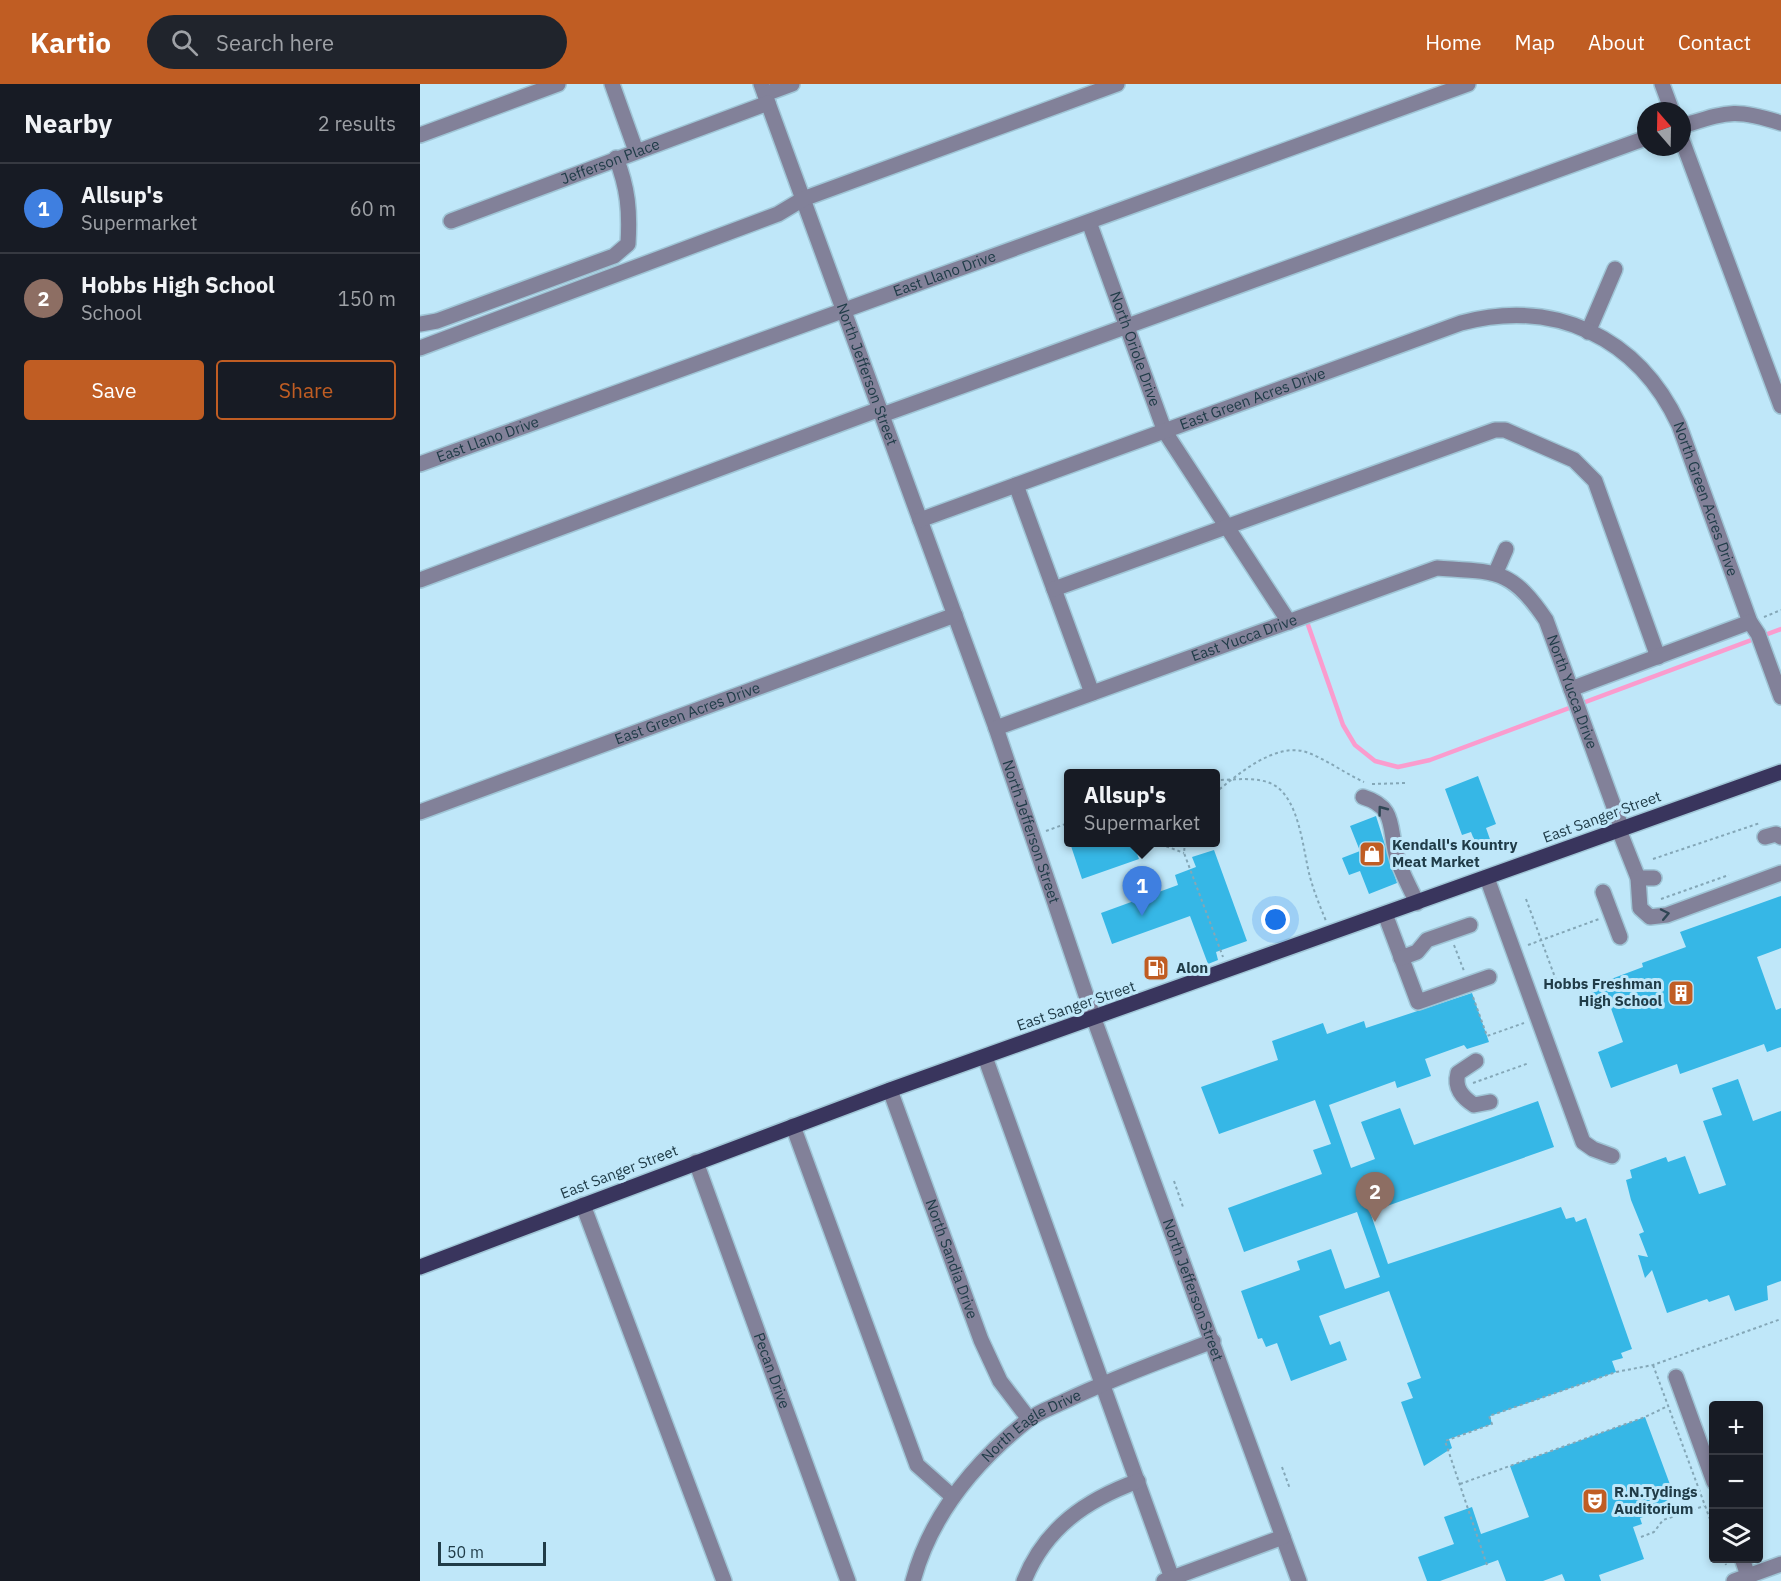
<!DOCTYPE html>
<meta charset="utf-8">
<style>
body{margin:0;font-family:"IBM Plex Sans",sans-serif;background:#20242c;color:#f1f3f6}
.controls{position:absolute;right:18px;bottom:18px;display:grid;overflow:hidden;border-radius:6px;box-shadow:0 3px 9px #0003}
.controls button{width:54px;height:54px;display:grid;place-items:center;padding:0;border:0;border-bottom:2px solid #363941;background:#171b24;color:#f1f3f6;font:30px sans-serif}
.compass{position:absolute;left:1217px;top:18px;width:54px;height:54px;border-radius:50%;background:#171b24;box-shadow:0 3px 9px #0003;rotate:340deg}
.scale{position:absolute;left:18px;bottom:15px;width:108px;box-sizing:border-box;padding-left:6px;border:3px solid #203c48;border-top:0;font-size:16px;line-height:21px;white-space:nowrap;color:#203c48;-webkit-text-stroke:4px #bfe7f9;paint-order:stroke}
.you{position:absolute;left:856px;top:836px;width:21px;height:21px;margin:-15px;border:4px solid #fff;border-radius:50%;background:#1a73e8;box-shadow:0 0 0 9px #1a73e833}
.badge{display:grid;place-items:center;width:39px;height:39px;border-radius:50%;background:#c05d23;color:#fff;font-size:20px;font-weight:700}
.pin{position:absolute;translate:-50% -50px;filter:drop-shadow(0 2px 3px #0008)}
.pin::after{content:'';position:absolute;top:32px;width:21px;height:18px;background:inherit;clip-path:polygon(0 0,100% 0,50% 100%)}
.popup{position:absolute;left:644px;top:685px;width:156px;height:78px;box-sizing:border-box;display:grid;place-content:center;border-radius:6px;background:#171b24;filter:drop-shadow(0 2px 4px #0005);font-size:20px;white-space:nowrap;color:#9ea1a6}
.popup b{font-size:22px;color:#f1f3f6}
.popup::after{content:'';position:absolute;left:50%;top:100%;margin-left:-12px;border:12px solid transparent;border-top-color:#171b24}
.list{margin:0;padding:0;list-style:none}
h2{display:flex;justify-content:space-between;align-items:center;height:78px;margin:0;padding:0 24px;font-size:26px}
h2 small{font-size:20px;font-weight:400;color:#9ea1a6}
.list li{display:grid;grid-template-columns:39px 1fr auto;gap:18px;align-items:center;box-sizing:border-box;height:90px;padding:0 24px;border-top:2px solid #363941}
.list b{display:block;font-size:22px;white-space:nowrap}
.list p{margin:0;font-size:20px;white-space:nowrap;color:#9ea1a6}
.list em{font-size:20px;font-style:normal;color:#9ea1a6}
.actions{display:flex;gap:12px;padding:18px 24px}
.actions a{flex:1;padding:14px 0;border:2px solid #c05d23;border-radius:6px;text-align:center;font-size:21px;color:#c05d23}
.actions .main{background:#c05d23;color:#fff}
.icon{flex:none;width:33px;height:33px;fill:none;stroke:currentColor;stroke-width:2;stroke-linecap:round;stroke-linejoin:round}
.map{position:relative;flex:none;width:1361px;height:1497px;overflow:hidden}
header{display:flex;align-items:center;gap:36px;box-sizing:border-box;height:84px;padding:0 30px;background:#c05d23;color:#fff}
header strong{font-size:28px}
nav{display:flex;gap:33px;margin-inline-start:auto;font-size:21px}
.search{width:420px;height:54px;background:#20242c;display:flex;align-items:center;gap:15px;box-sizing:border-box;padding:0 21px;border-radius:33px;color:#9ea1a6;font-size:22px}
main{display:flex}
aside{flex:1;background:#171b24}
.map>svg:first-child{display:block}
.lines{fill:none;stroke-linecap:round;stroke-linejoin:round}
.stream{stroke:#fa9cce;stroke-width:4.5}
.building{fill:#36b7e6}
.minor-casing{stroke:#9fc5d6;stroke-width:18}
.major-casing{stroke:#9fc5d6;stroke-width:18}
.path{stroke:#84a7b7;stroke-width:2;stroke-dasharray:3 3;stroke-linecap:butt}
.minor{stroke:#828199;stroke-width:15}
.major{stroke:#39355d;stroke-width:15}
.oneway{stroke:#2f4654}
.labels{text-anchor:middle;stroke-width:6;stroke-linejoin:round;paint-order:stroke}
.street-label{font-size:15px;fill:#203c48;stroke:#bfe7f9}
.poi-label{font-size:15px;font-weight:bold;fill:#203c48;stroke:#bfe7f9;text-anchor:start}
</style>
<header>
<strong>Kartio</strong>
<div class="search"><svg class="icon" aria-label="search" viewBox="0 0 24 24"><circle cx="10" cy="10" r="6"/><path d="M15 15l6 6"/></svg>Search here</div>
<nav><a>Home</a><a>Map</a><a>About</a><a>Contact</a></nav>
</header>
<main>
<aside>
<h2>Nearby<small>2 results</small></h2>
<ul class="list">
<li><span class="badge" style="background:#3f7fe0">1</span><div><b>Allsup's</b><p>Supermarket</p></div><em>60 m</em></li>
<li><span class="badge" style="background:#8d6e63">2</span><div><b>Hobbs High School</b><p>School</p></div><em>150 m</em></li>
</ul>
<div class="actions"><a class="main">Save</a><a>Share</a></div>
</aside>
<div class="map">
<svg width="1361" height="1497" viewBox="0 0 1361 1497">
<rect width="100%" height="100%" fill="#bfe7f9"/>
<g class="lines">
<path class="stream" d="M886,535L923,641L935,661L955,677L978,683L1010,676L1361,545"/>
</g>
<path class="building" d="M1058,692L1076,740L1066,744L1072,761L1058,766L1051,748L1042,751L1025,705Z
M956,732L977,799L949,810L940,787L929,791L922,774L940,767L930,742Z
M650,759H713L719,775L662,795Z
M794,766L827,857L796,868L798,876L788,880L770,832L692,860L681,829L758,801L755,791L776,783L772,773Z
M1361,812V864L1337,873L1356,926L1361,924V963L1347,968L1344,960L1260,990L1257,980L1191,1004L1178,968L1203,958L1188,916L1176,920L1170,903L1223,883L1222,879L1266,863L1260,848Z
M1052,909L1069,958L1047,965L1044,961L1005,975L1011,992L977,1004L975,997L909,1021L931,1084L955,1075L941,1038L980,1024L994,1061L1118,1017L1134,1063L950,1128L968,1180L1141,1123L1146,1135L1154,1133L1156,1138L1166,1134L1212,1265L1201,1269L1203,1274L1192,1277L1196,1288L1070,1332L1072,1340L1029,1355L1032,1364L1004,1382L981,1318L993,1314L987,1299L1001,1294L969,1207L899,1232L910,1261L920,1257L927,1276L871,1297L857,1259L846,1263L842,1254L838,1255L821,1207L880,1186L877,1177L911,1165L925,1205L960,1193L937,1128L824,1168L808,1124L902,1090L893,1066L911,1060L895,1016L799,1050L781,1003L858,976L852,957L903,939L907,950L944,937L946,944Z
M1318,995L1333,1037L1361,1027V1197L1347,1202L1348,1216L1315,1227L1309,1211L1289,1218L1287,1215L1247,1229L1232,1186L1225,1194L1218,1171L1228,1173L1219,1150L1224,1148L1211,1116L1206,1096L1212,1094L1210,1086L1246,1073L1248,1078L1265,1072L1279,1110L1306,1101L1283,1037L1302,1031L1292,1004Z
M1225,1333L1255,1414L1239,1420L1232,1430L1220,1434L1222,1440L1213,1443L1224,1475L1179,1491L1181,1497H1145L1142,1490L1123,1497H1086L1078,1476L1020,1497H1007L998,1473L1034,1460L1024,1433L1052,1423L1061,1450L1109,1433L1090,1382Z"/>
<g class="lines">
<g class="minor-casing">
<g id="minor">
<path d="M192,0L216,67"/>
<path id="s1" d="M341,0L576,644L674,935L879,1497"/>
<path d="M1242,0L1252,27"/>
<path d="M345,10L372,0"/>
<path d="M1262,42C1308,28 1314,24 1361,39"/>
<path d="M0,51L138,0"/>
<path d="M1262,56L1361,322"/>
<path id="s2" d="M31,137L348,19"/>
<path id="s3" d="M669,138L745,348L869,538"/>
<path d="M0,240L17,237L194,172L208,160C210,127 208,104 196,74"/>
<path d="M1168,248L1195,185"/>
<path d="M0,264L358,130L383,115L697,0"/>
<path d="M462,331L1226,54"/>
<path id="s4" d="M0,380L1048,0"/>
<path d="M596,401L672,609"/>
<path id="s5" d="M500,436L1041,239C1135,214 1218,253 1259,341L1330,538L1338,550L1361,613"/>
<path d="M1076,488L1086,465"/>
<path d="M0,496L460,325"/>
<path d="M634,505L1075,346H1085L1154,376L1175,397L1238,573"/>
<path d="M1151,605L1330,538"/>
<path id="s6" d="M576,644L1017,484C1076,488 1091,484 1126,536L1202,745"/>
<path d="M943,713C976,723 969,743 976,770C980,787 990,803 997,819"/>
<path id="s7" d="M0,728L535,531"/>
<path d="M1199,746L1218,794L1220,824L1230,833L1247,831L1361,789"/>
<path d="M1345,753L1356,750L1361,753"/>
<path d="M1067,794L1163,1058L1173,1065L1192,1072"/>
<path d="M1218,794H1234"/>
<path d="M1183,808L1200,853"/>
<path d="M965,830L998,918L1069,893"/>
<path d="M981,874L997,868L1007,856L1050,841"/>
<path d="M565,973L753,1497"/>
<path d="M1056,977L1038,989C1034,1004 1042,1013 1054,1021L1070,1018"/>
<path id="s8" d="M470,1006L561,1256L580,1297L609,1335"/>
<path d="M373,1042L497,1381L533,1413"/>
<path id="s9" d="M276,1078L428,1497"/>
<path d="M163,1121L304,1497"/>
<path d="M1256,1293L1294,1398"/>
<path d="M1322,1474L1328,1492"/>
<path id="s10" d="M493,1497C511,1430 555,1378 608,1336C618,1328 633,1323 645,1317C693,1294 743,1276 793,1257"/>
<path d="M604,1497C625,1444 666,1416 718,1397"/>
<path d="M744,1497L863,1453"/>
<path d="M1314,1497L1361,1480"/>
</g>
</g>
<g class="major-casing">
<path id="major" d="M0,1183L470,1006L1361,688"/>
</g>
<path class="path" d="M1344,533L1361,526
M795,696C814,696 838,692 854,701C880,716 883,767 890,793C894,808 900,822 906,837
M952,700L986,699
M795,709C817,691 855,658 886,668C906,675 924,689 944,698
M626,747L648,739
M735,758L764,769
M765,758L764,769L803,873
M1233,775L1340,739
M1106,815L1136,896
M1241,815L1309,791
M1034,861L1044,887
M1108,861L1179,835
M1053,913L1067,952L1104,939
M1053,999L1109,979
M754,1097L763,1123
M1233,1281L1294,1446
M862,1383L870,1405
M1040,1400L1225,1333L1248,1322
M1221,1453L1234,1448L1243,1436L1284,1422
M1304,1474L1306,1481
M1067,1481L1025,1357L1072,1340L1069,1332L1196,1288L1233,1281L1361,1235"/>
<use href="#minor" class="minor"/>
<use href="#major" class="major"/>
</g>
<defs><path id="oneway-chevron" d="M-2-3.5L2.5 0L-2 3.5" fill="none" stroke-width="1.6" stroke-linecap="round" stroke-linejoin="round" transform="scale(1.5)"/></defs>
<g class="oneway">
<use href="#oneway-chevron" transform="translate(962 726) rotate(-127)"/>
<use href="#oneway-chevron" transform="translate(1245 830) rotate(-12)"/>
</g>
<defs>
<g id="shop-square" transform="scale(1.35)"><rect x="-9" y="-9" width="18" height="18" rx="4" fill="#c05d23" stroke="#bfe7f9"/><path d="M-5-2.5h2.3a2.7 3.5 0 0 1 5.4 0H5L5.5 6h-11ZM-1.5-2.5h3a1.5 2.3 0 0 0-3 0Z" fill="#fff"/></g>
<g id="fuel-square" transform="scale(1.35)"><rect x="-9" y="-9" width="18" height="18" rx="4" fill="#c05d23" stroke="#bfe7f9"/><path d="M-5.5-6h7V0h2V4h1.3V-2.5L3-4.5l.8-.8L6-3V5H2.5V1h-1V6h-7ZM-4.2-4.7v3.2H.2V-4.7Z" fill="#fff"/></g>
<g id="building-square" transform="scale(1.35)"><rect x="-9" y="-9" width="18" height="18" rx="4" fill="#c05d23" stroke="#bfe7f9"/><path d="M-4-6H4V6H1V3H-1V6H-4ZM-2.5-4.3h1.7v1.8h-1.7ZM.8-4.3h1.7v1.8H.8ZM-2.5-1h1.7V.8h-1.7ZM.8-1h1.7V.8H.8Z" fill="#fff"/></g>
<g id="theatre-square" transform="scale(1.35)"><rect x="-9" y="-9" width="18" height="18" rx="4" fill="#c05d23" stroke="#bfe7f9"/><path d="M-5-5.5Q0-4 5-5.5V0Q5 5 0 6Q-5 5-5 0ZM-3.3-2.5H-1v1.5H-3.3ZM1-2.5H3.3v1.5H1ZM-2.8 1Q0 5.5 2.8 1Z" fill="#fff"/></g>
</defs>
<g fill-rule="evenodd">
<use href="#shop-square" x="952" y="770"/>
<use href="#fuel-square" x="736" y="884"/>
<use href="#building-square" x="1261" y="909"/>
<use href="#theatre-square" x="1175" y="1417"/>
</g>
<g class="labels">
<g class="street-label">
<text dy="5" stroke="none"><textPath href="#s2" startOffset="170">Jefferson Place</textPath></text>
<text dy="5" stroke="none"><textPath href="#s4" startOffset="558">East Llano Drive</textPath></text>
<text dy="5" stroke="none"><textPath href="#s3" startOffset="135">North Oriole Drive</textPath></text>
<text dy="5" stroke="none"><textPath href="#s1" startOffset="309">North Jefferson Street</textPath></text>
<text dy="5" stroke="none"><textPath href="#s5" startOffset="354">East Green Acres Drive</textPath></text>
<text dy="5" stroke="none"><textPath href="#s4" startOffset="72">East Llano Drive</textPath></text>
<text dy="5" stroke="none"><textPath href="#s5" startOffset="918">North Green Acres Drive</textPath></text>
<text dy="5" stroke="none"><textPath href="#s6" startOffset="264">East Yucca Drive</textPath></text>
<text dy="5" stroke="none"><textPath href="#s6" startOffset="674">North Yucca Drive</textPath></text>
<text dy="5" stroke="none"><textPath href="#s7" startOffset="285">East Green Acres Drive</textPath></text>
<text transform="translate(1182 733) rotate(-20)" y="5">East Sanger Street</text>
<text dy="5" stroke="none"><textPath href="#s1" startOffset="795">North Jefferson Street</textPath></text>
<text transform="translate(656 922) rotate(-19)" y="5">East Sanger Street</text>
<text transform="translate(199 1088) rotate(-21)" y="5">East Sanger Street</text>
<text dy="5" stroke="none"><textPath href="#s8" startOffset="180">North Sandia Drive</textPath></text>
<text dy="5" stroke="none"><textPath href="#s1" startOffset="1281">North Jefferson Street</textPath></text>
<text dy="5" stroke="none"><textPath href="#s9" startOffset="222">Pecan Drive</textPath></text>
<text dy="5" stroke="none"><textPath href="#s10" startOffset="201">North Eagle Drive</textPath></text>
</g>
<g class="poi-label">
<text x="972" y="766">Kendall's Kountry<tspan x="972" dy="17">Meat Market</tspan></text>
<text x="756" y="889">Alon</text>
<text x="1242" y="905" text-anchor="end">Hobbs Freshman<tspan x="1242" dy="17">High School</tspan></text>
<text x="1194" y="1413">R.N.Tydings<tspan x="1194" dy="17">Auditorium</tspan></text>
</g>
</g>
</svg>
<div class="controls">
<button>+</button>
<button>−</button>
<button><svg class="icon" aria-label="layers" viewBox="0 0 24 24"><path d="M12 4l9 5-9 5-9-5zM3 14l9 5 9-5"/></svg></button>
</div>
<svg class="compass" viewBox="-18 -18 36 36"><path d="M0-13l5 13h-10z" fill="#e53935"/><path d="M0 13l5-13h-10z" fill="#9ea1a6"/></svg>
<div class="scale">50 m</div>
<div class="you"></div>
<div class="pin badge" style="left:722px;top:832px;background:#3f7fe0">1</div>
<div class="popup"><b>Allsup's</b>Supermarket</div>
<div class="pin badge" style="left:955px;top:1138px;background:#8d6e63">2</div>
</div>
</main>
